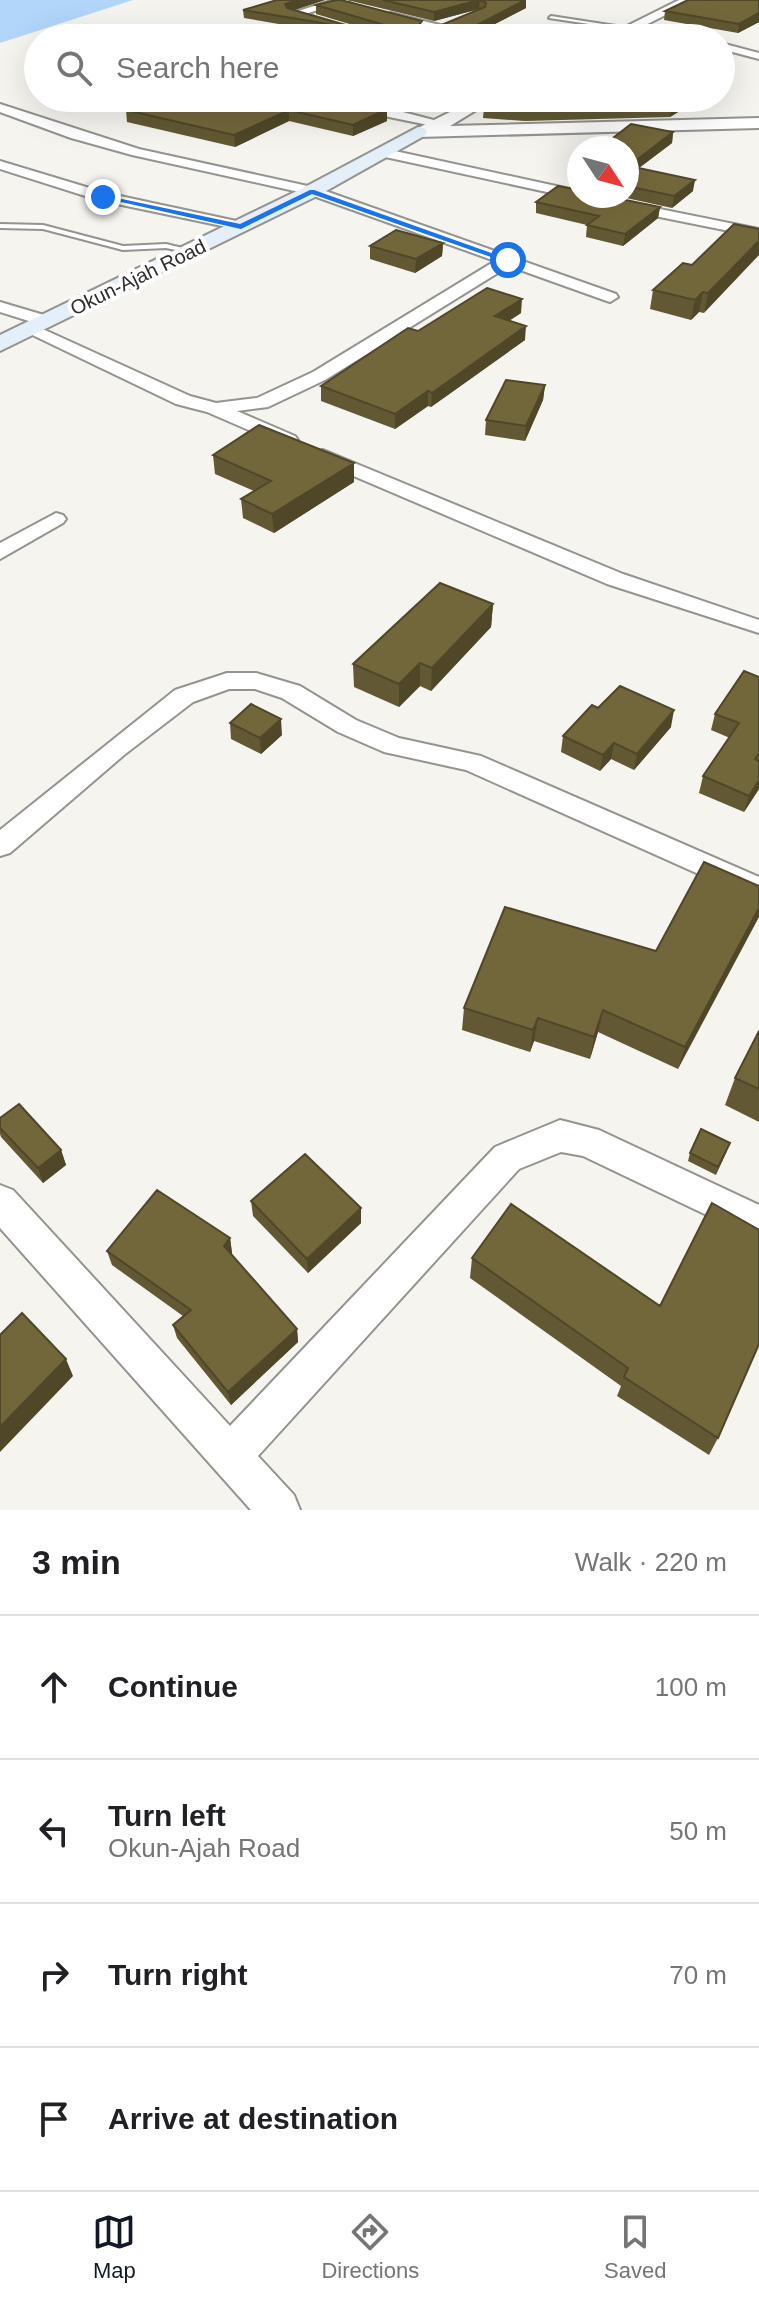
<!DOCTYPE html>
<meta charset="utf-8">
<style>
body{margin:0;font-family:Helvetica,sans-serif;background:#f2f2f2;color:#202124}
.compass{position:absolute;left:567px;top:136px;width:72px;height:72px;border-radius:50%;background:#fff;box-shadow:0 8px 32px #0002;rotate:126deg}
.stop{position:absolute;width:24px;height:24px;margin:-18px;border:6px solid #1a73e8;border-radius:50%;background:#fff}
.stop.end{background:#1a73e8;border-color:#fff;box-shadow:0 2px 8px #0008}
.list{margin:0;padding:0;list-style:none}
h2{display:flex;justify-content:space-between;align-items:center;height:104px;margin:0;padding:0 32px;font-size:34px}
h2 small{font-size:26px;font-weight:400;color:#757577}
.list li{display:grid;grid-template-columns:52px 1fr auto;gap:24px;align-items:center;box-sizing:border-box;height:144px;padding:0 32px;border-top:2px solid #e0e0e0}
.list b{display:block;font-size:30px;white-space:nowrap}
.list p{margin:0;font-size:26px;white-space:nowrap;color:#757577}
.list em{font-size:26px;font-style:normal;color:#757577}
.icon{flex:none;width:44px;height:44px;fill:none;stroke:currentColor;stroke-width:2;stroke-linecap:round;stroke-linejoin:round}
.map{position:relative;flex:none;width:759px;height:1510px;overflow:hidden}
.search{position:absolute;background:#fff;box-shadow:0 8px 32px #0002;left:24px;right:24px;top:24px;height:88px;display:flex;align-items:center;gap:20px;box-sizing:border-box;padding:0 28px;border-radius:44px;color:#757577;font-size:30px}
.sheet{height:680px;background:#fff}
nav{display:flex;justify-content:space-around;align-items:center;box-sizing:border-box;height:112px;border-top:2px solid #e0e0e0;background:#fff;font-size:22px;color:#757577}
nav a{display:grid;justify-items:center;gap:4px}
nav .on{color:#111827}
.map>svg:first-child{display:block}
.water{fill:#b1d6f9}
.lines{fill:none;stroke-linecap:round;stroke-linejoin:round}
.service-casing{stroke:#94938e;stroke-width:4}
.minor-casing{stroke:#94938e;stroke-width:4}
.tertiary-casing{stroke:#94938e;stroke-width:4}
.secondary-casing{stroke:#94938e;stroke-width:4}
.service{fill:#fff;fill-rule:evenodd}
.minor{fill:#fff;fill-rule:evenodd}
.tertiary{fill:#fff;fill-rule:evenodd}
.secondary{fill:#e4eff9;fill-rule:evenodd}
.wall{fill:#625833}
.shaded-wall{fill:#504729}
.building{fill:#72663b;stroke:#504729;stroke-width:2}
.route{fill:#1a73e8}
.labels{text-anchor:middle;stroke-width:8;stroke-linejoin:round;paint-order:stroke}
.far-street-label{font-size:20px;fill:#2e2d2c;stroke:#fff}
</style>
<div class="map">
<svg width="759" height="1510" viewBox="0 0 759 1510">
<rect width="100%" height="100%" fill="#f5f4ef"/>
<path class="water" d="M0,0H133L0,43Z"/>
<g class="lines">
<g class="service-casing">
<path id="service" d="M551,16L629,28L631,29L629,30L549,18Z
M0,224L43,225L123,246L166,244L195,251L191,253L166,248L123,250L43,229L0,228Z"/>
</g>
<g class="minor-casing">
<path id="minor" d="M334,0H350L305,14L387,38H370L288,14Z
M391,13L444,26L445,28L440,31L387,18V14Z
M635,23L690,36L691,38H672L631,28L630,26Z
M721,43L759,53V59L721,49Z
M330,98H349L449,124L443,128L389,117Z
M0,104L139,149L317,188L616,294L618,297L610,302L604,300L509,266L325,380L268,407L237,411L295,436L298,440L288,446L281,444L207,412L176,404L22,330L24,326H36L190,396L216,403L257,398L313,372L495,261L308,194L132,155L71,138L0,112Z
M381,148L579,191V196H585L579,199L376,155L374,152Z
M0,161L106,193L241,222L248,226L241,230L98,200L0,169Z
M625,202L759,229V237L620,209V203Z
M0,302L54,318L56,322L48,327L0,312Z
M323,450L623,574L759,620V633L607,584L316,460L313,456L316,452Z
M56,513L63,515L66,519L63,523L0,559V543Z
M227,673H256L300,686L356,720L399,738L481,756L759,877V901L466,770L384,752L338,732L282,698L255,689H229L193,702L124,755L10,853L0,856V830L175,690Z
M560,1120L599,1130L759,1205V1240L583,1156L561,1152L519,1169L258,1456L294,1495L300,1510H251L0,1228V1185L13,1190L230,1426L495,1147Z"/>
</g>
<g class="tertiary-casing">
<path id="tertiary" d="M679,0H695L620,38H603Z
M478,98H496L450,126L759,118V128L418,137L410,132Z"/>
</g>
<g class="secondary-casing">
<path id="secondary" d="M418,127L424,128L427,132L424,136L319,195L0,351V335L305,187Z"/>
</g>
<use href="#service" class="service"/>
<use href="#minor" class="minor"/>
<use href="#tertiary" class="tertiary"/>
<use href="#secondary" class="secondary"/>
</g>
<path class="wall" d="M277,0H325L294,10L358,29V32L373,31L316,14V5L422,28L427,31L479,9L434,21L347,0H526V8L483,30L348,36L244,18L243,10Z
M759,0V22L738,33L664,20L665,11Z
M337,98L387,121L353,136L289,121L235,147L127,122L126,110Z
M393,98H437L409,111L393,106Z
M489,98H701L670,117L525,121L483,118L484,108Z
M673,132L672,143L639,168L693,191L672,208L617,196H627V148Z
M579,170V188L572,186L573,175Z
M536,202L660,207L658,218L623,246L586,237L587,225L536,213Z
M734,224L704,313L699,312L691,320L650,309L653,290L692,265Z
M443,243L442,256L415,273L370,259V246Z
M521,313L509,321L525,340L431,407L428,406L395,429L321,401V386L418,331Z
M545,385L543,400L525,441L485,435L486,420Z
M213,455L354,482L274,533L243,518L241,499L254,491L215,474Z
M493,604L491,627L431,691L420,686L399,707L354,687L353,664Z
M759,677V789L744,812L699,793L703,776L730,738L711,730L715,714Z
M598,708L671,727L634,770L611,759L600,771L561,752L563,736Z
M230,723L282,735L261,754L231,739Z
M759,886L678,1069L598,1032L590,1059L534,1041L530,1052L462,1030L464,1008L656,951Z
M759,1031V1122L725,1105L735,1078Z
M0,1118L61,1150L66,1165L43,1183L1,1137L0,1134Z
M727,1151L716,1175L688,1161L690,1153Z
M251,1201L361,1223L308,1273L253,1216Z
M511,1204L718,1438L709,1455L617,1396L621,1386L470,1278L472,1258Z
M230,1238L232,1253L231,1254L297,1329L298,1342L231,1405L177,1338L173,1325L183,1316L112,1265L107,1251Z"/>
<path class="shaded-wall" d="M298,0H325L285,13V4Z
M480,0L479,9L434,21V12Z
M526,0V8L470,37L471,28Z
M759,13V22L738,33L739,24Z
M415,98H437L409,111V100Z
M687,98H701L670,117L672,107Z
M387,109V121L353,136V125Z
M289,110V121L235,147L234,135Z
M673,132L672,143L627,177L629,166Z
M695,180L693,191L672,208L674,196Z
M660,207L658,218L623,246L625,234Z
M759,241V255L704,313L708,293Z
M443,243L442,256L415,273L416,259Z
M703,292L699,312L691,320L695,300Z
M522,299L521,313L494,330L495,316Z
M526,326L525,340L431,407L432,393Z
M545,385L543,400L525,441L526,426Z
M428,391V406L395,429V414Z
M354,463V482L274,533L272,514Z
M493,604L491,627L431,691L432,668Z
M420,663V686L399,707V684Z
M674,710L671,727L634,770L637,754Z
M281,719L282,735L261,754L260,738Z
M614,743L611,759L600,771L603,755Z
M759,780V789L744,812L749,796Z
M759,908V917L678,1069L685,1047Z
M603,1010L598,1032L590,1059L594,1037Z
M538,1018L534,1041L530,1052L533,1030Z
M61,1150L66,1165L43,1183L38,1168Z
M361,1208V1223L308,1273L307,1259Z
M230,1238L232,1253L226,1260L224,1246Z
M297,1329L298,1342L231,1405L228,1392Z
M66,1359L73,1376L0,1452V1427Z"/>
<path class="building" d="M277,0H298L285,4L287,8L358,29L243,10Z
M336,0H341L422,21L418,26L427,31L485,7L486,3L480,0H525L471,28L526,38H341L364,30L387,32L390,29L388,26L316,5Z
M383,0H479L434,12Z
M688,0H759V13L739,24L665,11Z
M156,98H337L387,109L353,125L289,110L234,135L126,110Z
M489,98H687L672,107L526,111L484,108Z
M631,124L673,132L629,166L695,180L674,196L627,186V148H600Z
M558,186L579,190V196H606L660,207L625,234L587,225L599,216L536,202Z
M734,224L759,229V241L708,293L703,292L695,300L653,290L683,263L692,265Z
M396,230L443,243L416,259L370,246Z
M487,288L522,299L495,316L526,326L432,393L428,391L395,414L321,386L408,328L418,331Z
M506,380L545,385L526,426L486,420Z
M259,425L354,463L272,514L241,499L271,481L213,455Z
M440,583L493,604L432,668L420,663L399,684L353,664Z
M744,671L759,677V753L755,759L759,761V780L749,796L703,776L739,723L715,714Z
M620,686L674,710L637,754L614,743L603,755L563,736L592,705L598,708Z
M251,704L281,719L260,738L230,723Z
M704,862L759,886V908L685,1047L603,1010L594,1037L538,1018L533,1030L464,1008L505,907L656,951Z
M759,1031V1089L735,1078Z
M19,1104L61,1150L38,1168L0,1128V1118Z
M701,1129L730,1143L718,1167L690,1153Z
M305,1154L361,1208L307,1259L251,1201Z
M157,1190L230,1238L224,1246L297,1329L228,1392L173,1325L191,1310L107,1251Z
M712,1203L759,1230V1344L718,1438L624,1377L628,1368L472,1258L511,1204L660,1306Z
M22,1313L66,1359L0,1427V1335Z"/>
<path class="route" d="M310,190H314L511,260L505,262L312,194L241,229L99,197L103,195L240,224Z"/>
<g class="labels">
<g class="far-street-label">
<text transform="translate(138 277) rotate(-26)" y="7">Okun-Ajah Road</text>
</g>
</g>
</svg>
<svg class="compass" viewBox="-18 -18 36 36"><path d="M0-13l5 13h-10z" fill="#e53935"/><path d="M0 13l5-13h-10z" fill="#757577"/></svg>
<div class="stop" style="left:508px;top:260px"></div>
<div class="stop end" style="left:103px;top:197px"></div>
<div class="search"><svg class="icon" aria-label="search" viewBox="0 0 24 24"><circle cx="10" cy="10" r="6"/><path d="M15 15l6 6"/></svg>Search here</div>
</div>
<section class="sheet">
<h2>3 min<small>Walk · 220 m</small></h2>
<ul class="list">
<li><svg class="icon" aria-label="ahead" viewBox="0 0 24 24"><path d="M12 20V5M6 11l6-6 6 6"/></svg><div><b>Continue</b></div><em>100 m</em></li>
<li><svg class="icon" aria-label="left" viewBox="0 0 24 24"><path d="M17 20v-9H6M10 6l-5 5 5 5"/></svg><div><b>Turn left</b><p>Okun-Ajah Road</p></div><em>50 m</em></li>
<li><svg class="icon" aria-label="right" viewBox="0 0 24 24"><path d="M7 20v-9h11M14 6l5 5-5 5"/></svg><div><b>Turn right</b></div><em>70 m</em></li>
<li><svg class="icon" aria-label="arrive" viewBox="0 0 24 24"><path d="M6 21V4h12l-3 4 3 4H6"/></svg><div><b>Arrive at destination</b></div></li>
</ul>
</section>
<nav>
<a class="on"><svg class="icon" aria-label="map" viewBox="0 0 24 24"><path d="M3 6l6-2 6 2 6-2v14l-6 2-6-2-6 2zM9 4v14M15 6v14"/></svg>Map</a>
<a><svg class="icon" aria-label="directions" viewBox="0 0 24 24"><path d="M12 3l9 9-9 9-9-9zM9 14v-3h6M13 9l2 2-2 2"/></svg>Directions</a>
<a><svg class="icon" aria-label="saved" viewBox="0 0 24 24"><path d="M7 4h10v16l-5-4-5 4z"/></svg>Saved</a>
</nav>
